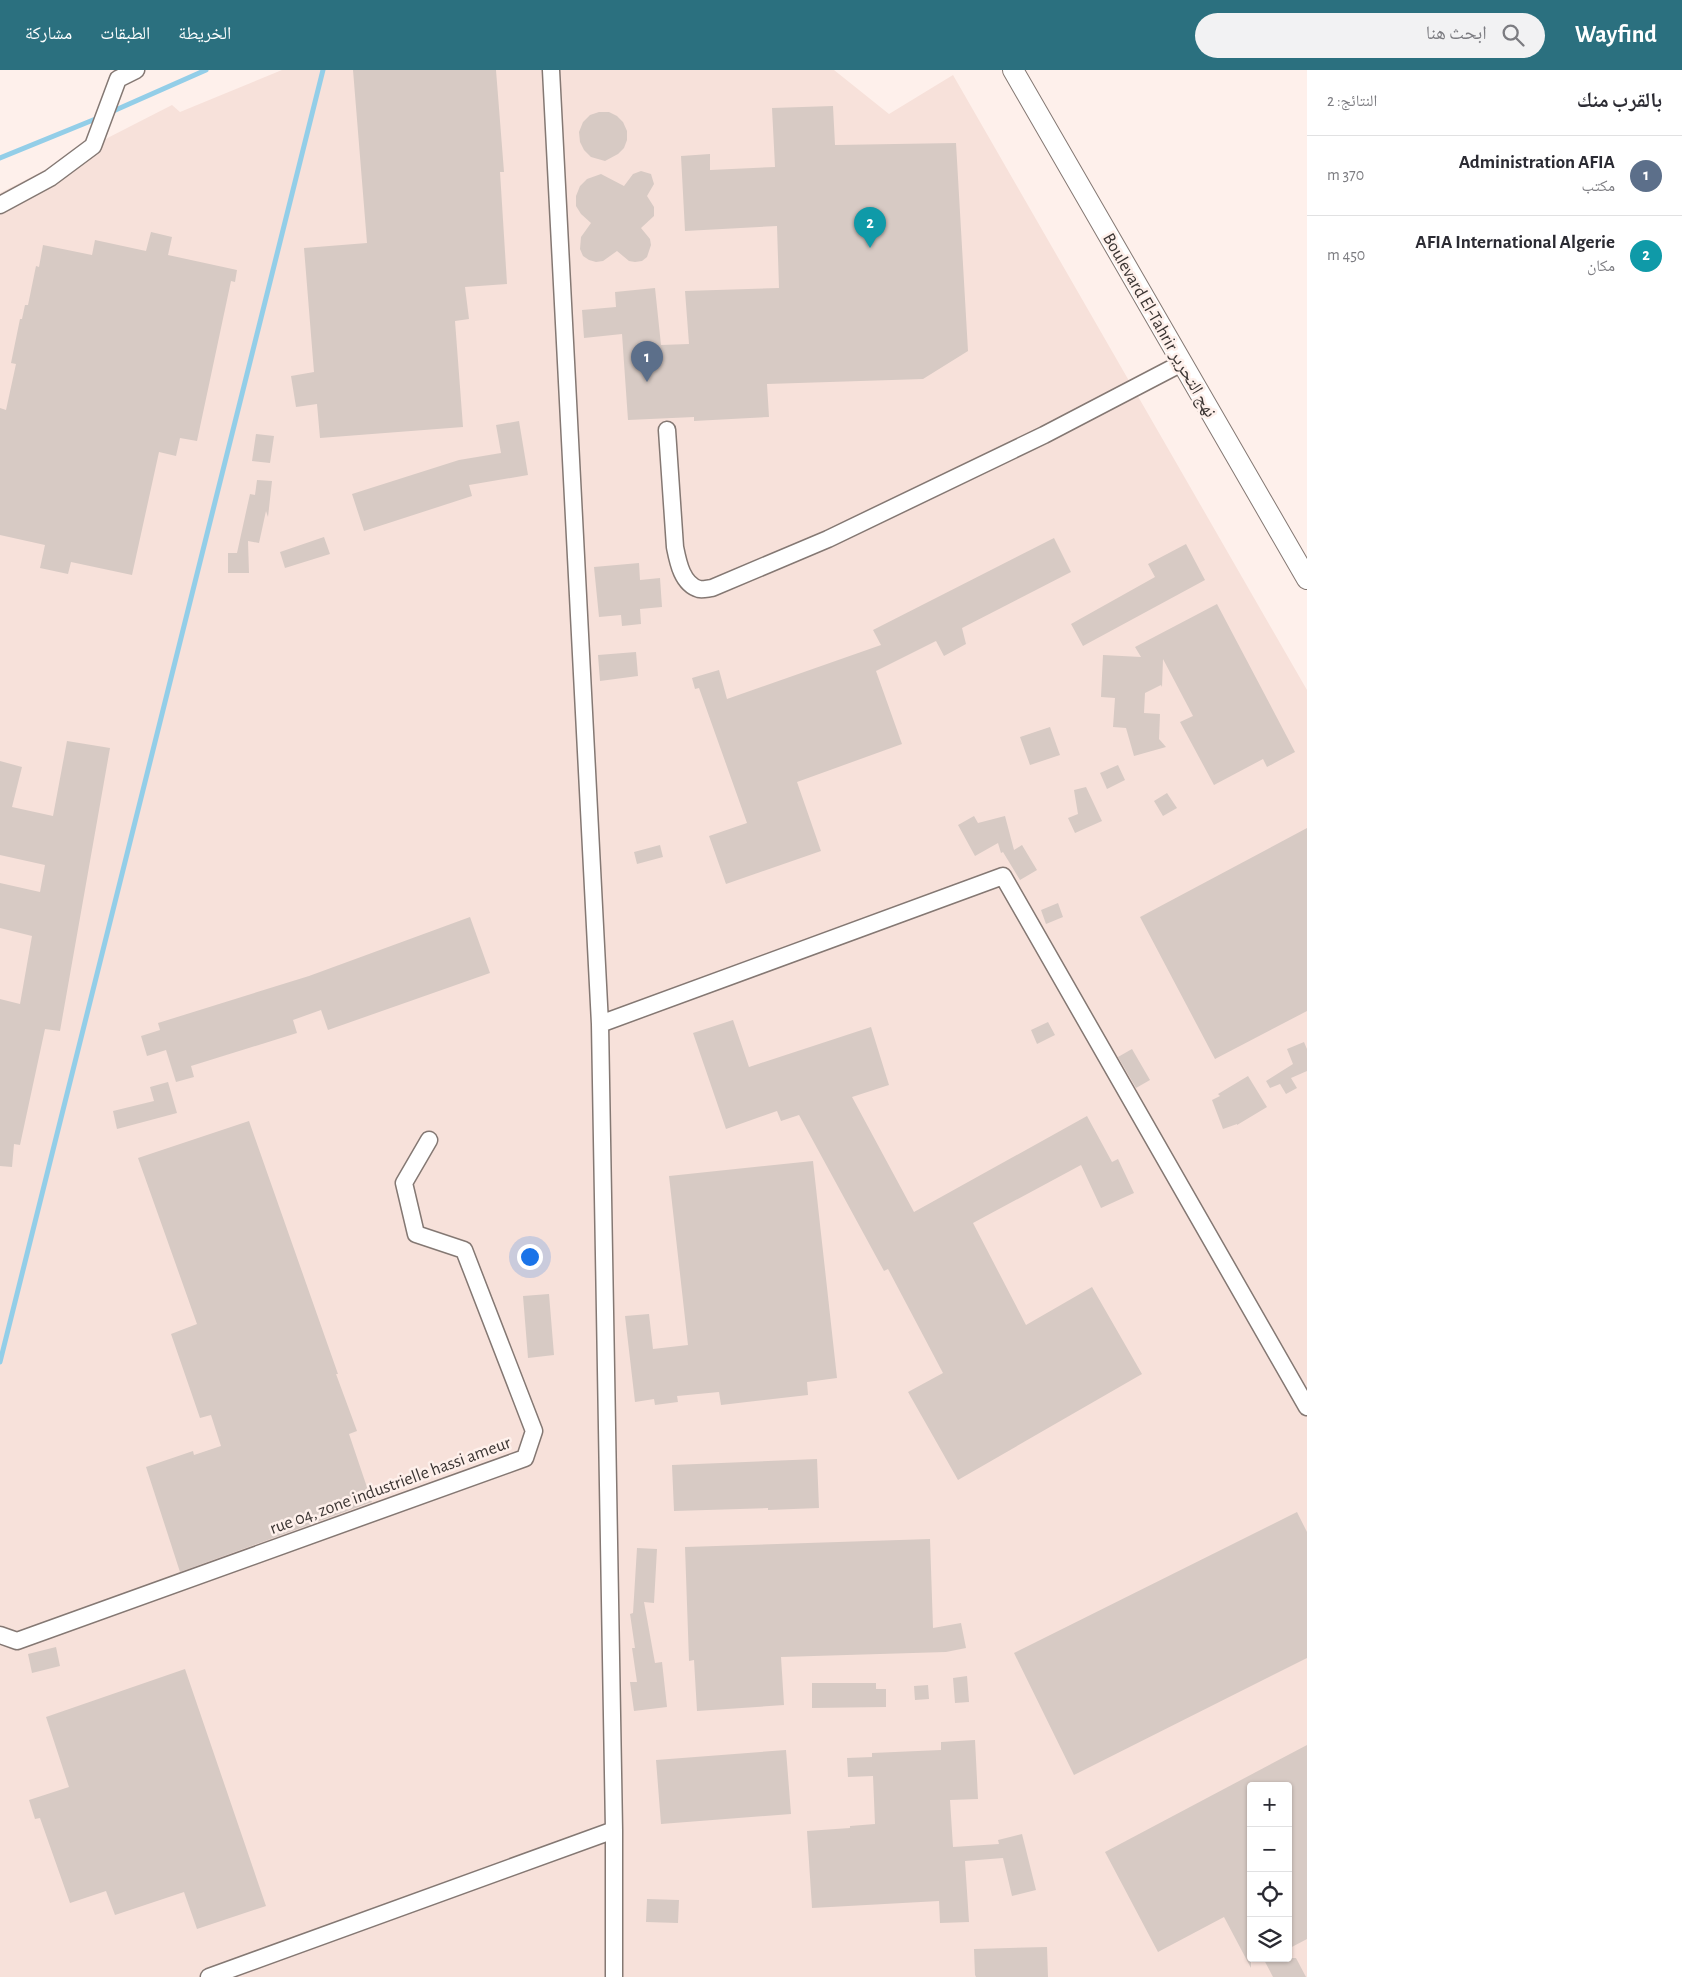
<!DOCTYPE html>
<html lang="ar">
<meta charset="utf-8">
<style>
body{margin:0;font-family:"Alegreya Sans","Noto Naskh Arabic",sans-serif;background:#f2f2f3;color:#2b2b33;direction:rtl}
.controls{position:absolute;right:15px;bottom:15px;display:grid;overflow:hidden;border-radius:5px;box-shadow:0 1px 4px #0004}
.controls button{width:45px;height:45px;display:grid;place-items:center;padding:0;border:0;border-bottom:1px solid #e1e1e2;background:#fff;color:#2b2b33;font:25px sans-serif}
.you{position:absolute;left:529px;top:1186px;width:18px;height:18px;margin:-12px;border:4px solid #fff;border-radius:50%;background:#1a73e8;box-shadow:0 0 0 8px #1a73e833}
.badge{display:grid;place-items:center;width:32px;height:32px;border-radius:50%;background:#2b707f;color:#fff;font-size:16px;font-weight:700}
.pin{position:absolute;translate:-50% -41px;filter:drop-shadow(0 1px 2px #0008)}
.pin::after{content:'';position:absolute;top:26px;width:18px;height:15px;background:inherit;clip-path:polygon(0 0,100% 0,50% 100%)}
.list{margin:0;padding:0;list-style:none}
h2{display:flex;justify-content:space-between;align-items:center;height:65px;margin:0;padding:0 20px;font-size:21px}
h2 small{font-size:16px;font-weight:400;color:#7c7c81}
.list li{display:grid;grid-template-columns:32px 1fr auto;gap:15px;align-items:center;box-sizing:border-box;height:80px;padding:0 20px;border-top:1px solid #e1e1e2}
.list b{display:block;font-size:19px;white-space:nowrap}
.list p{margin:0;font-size:16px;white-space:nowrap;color:#7c7c81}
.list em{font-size:16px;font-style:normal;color:#7c7c81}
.icon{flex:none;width:28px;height:28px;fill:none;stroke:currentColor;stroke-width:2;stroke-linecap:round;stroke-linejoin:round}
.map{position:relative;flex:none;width:1307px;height:1907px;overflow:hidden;direction:ltr}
header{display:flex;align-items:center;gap:30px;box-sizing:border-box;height:70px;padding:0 25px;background:#2b707f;color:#fff}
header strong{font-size:24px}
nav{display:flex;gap:28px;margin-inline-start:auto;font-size:18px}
.search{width:350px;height:45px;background:#f2f2f3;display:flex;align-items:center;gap:12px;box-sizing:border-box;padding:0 18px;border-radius:28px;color:#7c7c81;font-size:19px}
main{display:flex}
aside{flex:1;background:#fff}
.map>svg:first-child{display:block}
.built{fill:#f7e1da;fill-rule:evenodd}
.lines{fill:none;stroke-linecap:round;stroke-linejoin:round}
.stream{stroke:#93cee8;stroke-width:5}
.building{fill:#d7cac4}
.minor-casing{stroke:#847873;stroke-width:19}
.major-casing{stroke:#847873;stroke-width:22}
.minor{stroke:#fff;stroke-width:16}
.major{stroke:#fff;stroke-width:20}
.labels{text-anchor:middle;stroke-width:5;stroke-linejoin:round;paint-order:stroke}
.street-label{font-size:18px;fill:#3b3533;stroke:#fef0eb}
</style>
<header>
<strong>Wayfind</strong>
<div class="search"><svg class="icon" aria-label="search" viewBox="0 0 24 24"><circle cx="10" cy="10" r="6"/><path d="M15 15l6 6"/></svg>ابحث هنا</div>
<nav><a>الخريطة</a><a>الطبقات</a><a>مشاركة</a></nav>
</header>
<main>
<aside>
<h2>بالقرب منك<small>النتائج: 2</small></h2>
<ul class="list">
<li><span class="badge" style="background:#5c6f8a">1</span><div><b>Administration AFIA</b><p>مكتب</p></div><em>370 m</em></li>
<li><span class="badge" style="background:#0f9aa8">2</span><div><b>AFIA International Algerie</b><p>مكان</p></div><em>450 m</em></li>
</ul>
</aside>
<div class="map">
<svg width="1307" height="1907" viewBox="0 0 1307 1907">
<rect width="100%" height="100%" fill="#fef0eb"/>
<path class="built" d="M282,0H834L889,44L953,5L1307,620V1907H0V123L172,35L180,42ZM1251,1716H1288V1888H1251Z"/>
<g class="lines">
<path class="stream" d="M111,42L206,0
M0,88L98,48
M0,1292L323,0"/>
</g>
<path class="building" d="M353,0H496L504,102H500L507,214L465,217L469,249L455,251L463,357L320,368L317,334L296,337L291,306L314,302L304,178L367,173Z
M833,36L835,75L956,73L968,281L923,309L767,314L769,347L694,351V347L628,350L622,264L584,268L582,240L616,237L615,222L655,218L661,275L689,274L685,221L779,218L777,156L685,161L681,86L710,84V100L775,97L772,38Z
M599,42H609L617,46L623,52L627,61V70L624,78L618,84L605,91L591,87L584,80L580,72L579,62L583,52L590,45Z
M641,101L651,104L654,114L647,126L654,137V146L641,158L650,169L651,175L647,187L642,191L635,192L629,191L617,181L603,191L596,192L589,190L583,186L580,179L581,167L591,153L581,144L576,136V126L580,116L587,109L601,104L624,116L633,104Z
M151,162L172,167L168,185L237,200L235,212L231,211L197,371L180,368L176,386L159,382L132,505L71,492L68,504L40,498L45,475L0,465V338L6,340L16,294L11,293L20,249H22L25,235H28L36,196L39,197L43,175L92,185L95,170L146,181Z
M519,351L528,405L469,415L472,426L364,461L352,424L459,390L501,383L496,355Z
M256,364L274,366L270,393L252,391Z
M257,410L272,411L268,447L266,441L259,473L248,471L249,503H228V483H237L250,424L255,425Z
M324,467L330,484L285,498L280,482Z
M1054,468L1071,502L962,558L966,574L944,586L936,571L876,601L902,674L797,712L821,781L726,814L709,766L747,753L699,618L695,619L692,608L719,600L727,629L881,575L873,560Z
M1186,474L1205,510L1083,576L1071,554L1155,507L1148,494Z
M639,493L640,510L660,508L662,537L640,539L641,554L622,556L621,545L599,547L594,497Z
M1217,534L1295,682L1267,697L1263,689L1214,715L1180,652L1193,646L1163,589L1162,617L1161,615L1145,623L1144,643L1160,644L1159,669L1166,677L1134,686L1126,658L1113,657L1115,628L1101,627L1103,585L1141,587L1135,577Z
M636,582L638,606L600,611L598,585Z
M1050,657L1060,685L1030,695L1020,667Z
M67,671L110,678L60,961L45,959L20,1075L14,1074L12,1097L0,1096V929L20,934L32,866L0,858V813L40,822L45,795L0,785V691L22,697L12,737L53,746Z
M1118,695L1125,710L1107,719L1100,703Z
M1086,717L1102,751L1075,763L1068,748L1078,744L1074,720Z
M1167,723L1177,738L1163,746L1154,731Z
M974,746L978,753L1005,746L1014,780L1022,775L1037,800L1020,810L1003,782L1001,783L998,773L975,786L958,755Z
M1307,758V941L1215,989L1140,847Z
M660,775L663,787L637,794L634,782Z
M1058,833L1063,847L1046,854L1041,840Z
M470,847L490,903L328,960L321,940L293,950L297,963L191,996L194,1007L176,1012L166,980L147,986L141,966L160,960L158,953L309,906Z
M733,950L749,997L871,957L889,1015L852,1027L914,1142L1087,1046L1112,1092L1118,1089L1134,1123L1101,1138L1081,1095L973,1153L1026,1255L1092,1217L1142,1304L958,1410L908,1322L943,1303L888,1199L884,1201L799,1045L781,1051L777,1041L726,1059L693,963Z
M1048,952L1055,965L1037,974L1031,960Z
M1304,972L1307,979V1001L1291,1008L1297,1018L1286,1024L1280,1014L1270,1018L1266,1011L1293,994L1287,979Z
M1132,979L1150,1010L1136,1018L1118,987Z
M1248,1006L1267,1037L1237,1055V1054L1223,1059L1212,1030L1220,1026L1218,1024Z
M168,1012L177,1043L117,1059L113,1041L154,1031L150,1017Z
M249,1051L338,1304H336L357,1361L349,1364L372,1432L180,1502L146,1397L193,1381L194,1385L221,1376L211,1345L200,1348L171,1264L197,1254L138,1088Z
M813,1091L837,1308L807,1312L808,1325L721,1335L719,1322L677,1326L678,1332L655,1335L654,1329L635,1332L625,1246L649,1244L653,1279L688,1275L669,1106Z
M549,1224L554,1285L528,1288L523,1226Z
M817,1389L819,1438L768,1440V1438L674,1441L672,1395Z
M1297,1442L1307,1462V1588L1074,1705L1014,1583Z
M930,1469L933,1558L961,1553L966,1578L946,1582L781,1587L784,1635L697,1641L694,1590L689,1591L685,1477Z
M637,1478L657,1479L654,1533L644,1532L655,1593L662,1592L667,1637L634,1641L630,1612H637L632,1578H635L630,1544L633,1543Z
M56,1577L60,1596L32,1603L28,1584Z
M185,1599L266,1836L197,1859L184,1822L115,1845L106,1821L70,1833L40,1748L35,1749L29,1730L69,1717L46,1647Z
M967,1606L969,1632L955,1633L953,1608Z
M812,1613H876V1619H886V1637L812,1638Z
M928,1615L929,1629L915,1630L914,1616Z
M975,1670L978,1729L950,1730L953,1777L999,1774L998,1770L1022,1764L1036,1820L1012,1826L1003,1788L965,1791L969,1852L940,1853L939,1831L812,1838L807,1761L850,1758V1756L875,1754L873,1706L848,1707L847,1688L872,1687V1683L941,1680V1672Z
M1307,1675V1869L1288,1879V1716H1251V1898L1224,1847L1158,1882L1105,1782Z
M786,1680L791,1744L661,1754L656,1690Z
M647,1829L679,1830L678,1853L646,1852Z
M1047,1877L1048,1907H976L975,1905L974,1879Z
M1263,1888H1296L1306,1907H1273Z"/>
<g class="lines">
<g class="minor-casing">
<path id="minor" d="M551,0L600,954L614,1760V1907
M0,135L50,108L93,76L118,9L136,0
M667,360L675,477C678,492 682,514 699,519C703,520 709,518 712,518L828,469L1044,365L1182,293
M600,954L1003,806L1307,1337
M0,1565L17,1571L525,1388L534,1361L464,1180L416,1164L404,1113L429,1070
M209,1907L614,1760"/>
</g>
<g class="major-casing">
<path id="major" d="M1013,0L1307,509"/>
</g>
<use href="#minor" class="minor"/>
<use href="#major" class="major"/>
</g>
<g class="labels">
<g class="street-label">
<text transform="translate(1160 255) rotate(60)" y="6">Boulevard El-Tahrir نهج التحرير</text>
<text transform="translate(390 1415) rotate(-20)" y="6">rue 04, zone industrielle hassi ameur</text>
</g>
</g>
</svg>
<div class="controls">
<button>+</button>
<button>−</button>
<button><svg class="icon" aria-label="locate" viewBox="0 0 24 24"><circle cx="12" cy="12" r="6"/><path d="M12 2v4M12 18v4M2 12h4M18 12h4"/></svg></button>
<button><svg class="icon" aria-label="layers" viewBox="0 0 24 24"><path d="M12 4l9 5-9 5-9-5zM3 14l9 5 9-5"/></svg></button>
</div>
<div class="you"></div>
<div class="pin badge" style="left:647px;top:312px;background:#5c6f8a">1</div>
<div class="pin badge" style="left:870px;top:178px;background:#0f9aa8">2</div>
</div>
</main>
